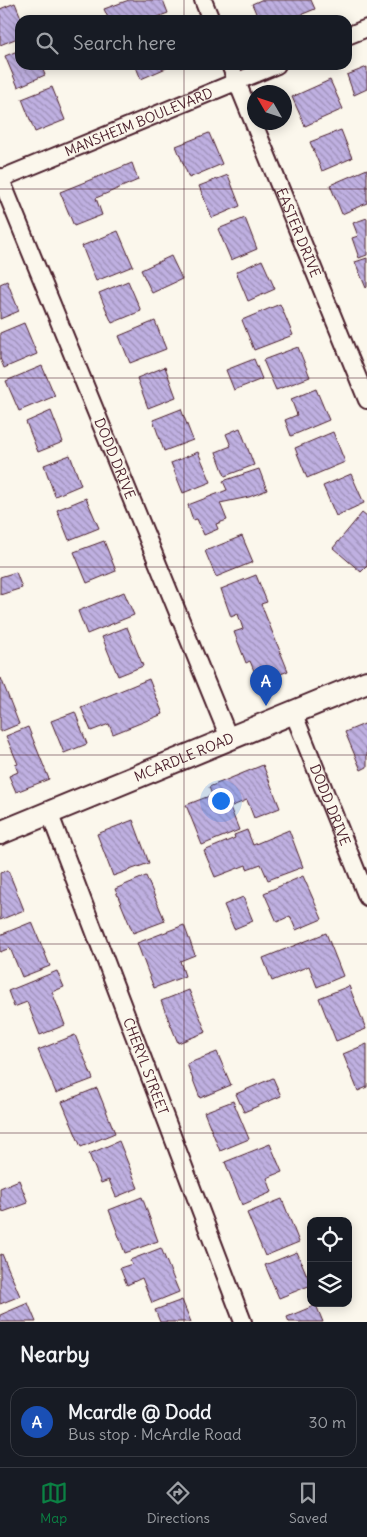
<!DOCTYPE html>
<meta charset="utf-8">
<style>
body{margin:0;font-family:Delius,sans-serif;background:#20242c;color:#f1f3f6}
.controls{position:absolute;right:15px;bottom:15px;display:grid;overflow:hidden;border-radius:10px;box-shadow:0 2px 12px #0003}
.controls button{width:45px;height:45px;display:grid;place-items:center;padding:0;border:0;border-bottom:1px solid #363941;background:#171b24;color:#f1f3f6;font:25px sans-serif}
.compass{position:absolute;left:247px;top:85px;width:45px;height:45px;border-radius:50%;background:#171b24;box-shadow:0 2px 12px #0003;rotate:309deg}
.you{position:absolute;left:220px;top:800px;width:18px;height:18px;margin:-12px;border:4px solid #fff;border-radius:50%;background:#1a73e8;box-shadow:0 0 0 8px #1a73e833}
.badge{display:grid;place-items:center;width:32px;height:32px;border-radius:50%;background:#0b8043;color:#fff;font-size:16px;font-weight:700}
.pin{position:absolute;translate:-50% -41px;filter:drop-shadow(0 1px 2px #0008)}
.pin::after{content:'';position:absolute;top:26px;width:18px;height:15px;background:inherit;clip-path:polygon(0 0,100% 0,50% 100%)}
.list{margin:0;padding:0;list-style:none}
h2{display:flex;justify-content:space-between;align-items:center;height:65px;margin:0;padding:0 20px;font-size:21px}
h2 small{font-size:16px;font-weight:400;color:#9ea1a6}
.list li{display:grid;grid-template-columns:32px 1fr auto;gap:15px;align-items:center;box-sizing:border-box;height:70px;margin:0 10px 10px;padding:0 10px;border:1px solid #363941;border-radius:15px}
.list b{display:block;font-size:19px;white-space:nowrap}
.list p{margin:0;font-size:16px;white-space:nowrap;color:#9ea1a6}
.list em{font-size:16px;font-style:normal;color:#9ea1a6}
.icon{flex:none;width:28px;height:28px;fill:none;stroke:currentColor;stroke-width:2;stroke-linecap:round;stroke-linejoin:round}
.map{position:relative;flex:none;width:367px;height:1322px;overflow:hidden}
.search{position:absolute;background:#171b24;box-shadow:0 2px 12px #0003;left:15px;right:15px;top:15px;height:55px;display:flex;align-items:center;gap:12px;box-sizing:border-box;padding:0 18px;border-radius:15px;color:#9ea1a6;font-size:19px}
.sheet{height:145px;background:#171b24}
nav{display:flex;justify-content:space-around;align-items:center;box-sizing:border-box;height:70px;border-top:1px solid #363941;background:#171b24;font-size:14px;color:#9ea1a6}
nav a{display:grid;justify-items:center;gap:2px}
nav .on{color:#0b8043}
.map>svg:first-child{display:block}
.building{fill:url(#building-back-hatch);stroke:#4a1f2b}
.lines{fill:none;stroke-linecap:round;stroke-linejoin:round}
.minor-casing{stroke:#4a1f2b;stroke-width:20}
.secondary-casing{stroke:#4a1f2b;stroke-width:26}
.minor{stroke:#fbf7ec;stroke-width:16}
.secondary{stroke:#fbf7ec;stroke-width:22}
.grid{fill:none;stroke:#4a1f2b;stroke-width:1;stroke-opacity:0.55}
.labels{text-anchor:middle;stroke-width:4;stroke-linejoin:round;paint-order:stroke}
.street-label{font-size:14px;fill:#4a1f2b;stroke:#fbf7ec}
</style>
<div class="map">
<svg width="367" height="1322" viewBox="0 0 367 1322">
<defs>
<pattern id="building-back-hatch" width="6" height="6" patternUnits="userSpaceOnUse" patternTransform="scale(1.25)"><rect width="6" height="6" fill="#bfb0e1"/><path d="M-1 5l2 2M0 0l6 6M5-1l2 2" fill="none" stroke="#9d8fb7"/></pattern>
</defs>
<rect width="100%" height="100%" fill="#fbf7ec"/>
<filter id="ink" filterUnits="userSpaceOnUse"><feTurbulence type="fractalNoise" baseFrequency=".02" numOctaves="2"/><feDisplacementMap in="SourceGraphic" scale="10" xChannelSelector="R" yChannelSelector="G"/><feConvolveMatrix kernelMatrix="1 2 1 2 8 2 1 2 1" color-interpolation-filters="sRGB"/></filter>
<g filter="url(#ink)">
<path class="building" d="M129,0H163L168,13L155,18L156,20H109L104,9Z
M261,0H311L315,9L288,20H259L252,4Z
M15,3L22,20H20V37L0,45V9Z
M20,50V65H41L45,75L18,87L5,56Z
M135,65H173L141,79Z
M367,67V89L354,95L347,75Z
M330,80L343,109L305,126L292,97Z
M52,87L65,120L35,132L22,99Z
M341,130L352,158L322,171L310,142Z
M209,133L222,164L189,178L176,146Z
M132,163L138,180L96,198L102,215L74,226L60,192Z
M367,169V203L342,214L330,185Z
M228,175L240,206L212,218L199,186Z
M245,218L257,249L231,260L218,229Z
M367,218V255L359,258L352,238L358,236L353,223Z
M118,231L133,266L96,281L82,246Z
M171,256L182,279L152,293L141,270Z
M367,258V287L366,288L355,262Z
M262,260L275,289L248,301L236,272Z
M7,281L19,311L0,319V284Z
M128,281L141,311L112,323L99,293Z
M280,304L293,335L254,350L242,320Z
M155,321L166,349L130,363L119,336Z
M24,323L37,354L4,368L0,358V333Z
M298,347L310,377L276,390L263,360Z
M254,359L262,379L234,390L226,370Z
M42,366L55,396L19,411L6,381Z
M165,367L176,397L148,408L137,378Z
M316,389L329,420L291,436L285,420L297,415L291,399Z
M181,409L193,440L164,451L153,420Z
M51,411L63,442L38,452L26,422Z
M240,428L254,465L225,476L216,452L231,446L226,434Z
M333,432L345,462L307,478L295,448Z
M198,452L211,482L183,493L171,463Z
M70,455L81,485L55,496L44,465Z
M259,469L267,490L249,497L220,503L227,520L216,524L218,529L204,535L197,519L193,520L188,505L227,490L223,481Z
M351,474L364,503L336,516L323,486Z
M86,498L99,528L69,540L57,510Z
M362,513L367,517V566L361,572L333,548Z
M242,536L253,562L216,577L205,551Z
M104,541L116,571L87,583L74,552Z
M16,572L22,588L0,595V577Z
M256,575L267,602L261,604L288,671L259,683L250,661L246,663L234,632L243,629L238,614L231,617L221,589Z
M124,592L134,615L87,634L78,611Z
M127,627L143,666L118,676L102,637Z
M1,678L19,724L0,732V679Z
M149,679L163,714L113,734L109,724L91,731L81,707Z
M75,712L87,744L64,753L51,721Z
M367,723V767L361,770L345,732Z
M28,727L49,779L16,792L9,776L18,772L15,765L18,764L6,736Z
M263,765L280,808L254,818L247,800L230,807L239,830L202,845L186,805L212,795L209,787Z
M133,820L149,863L113,876L97,834Z
M247,830L253,845L289,830L303,867L268,880L261,864L247,869L246,865L215,877L204,851L235,838L234,835Z
M8,870L24,910L0,920V873Z
M146,876L165,921L133,933L115,889Z
M303,876L322,919L296,930L290,916L277,922L264,893Z
M243,897L253,921L234,929L224,905Z
M32,922L50,966L22,977L10,948L0,952V935Z
M184,925L195,955L180,961L185,976L154,988L137,943Z
M326,933L343,976L317,987L309,966L272,981L263,958Z
M57,971L64,987L52,992L65,1025L40,1035L27,1002L14,1007L8,991Z
M349,986L366,1029L336,1041L319,998Z
M189,990L206,1032L178,1043L161,1001Z
M75,1035L93,1079L56,1093L38,1050Z
M367,1044V1087L358,1091L343,1054Z
M217,1052L231,1085L200,1098L187,1064Z
M273,1078L281,1096L244,1112L236,1094Z
M97,1088L115,1133L81,1147L62,1102Z
M233,1101L249,1139L220,1151L204,1112Z
M119,1141L138,1188L116,1197L109,1180L101,1183L89,1154Z
M270,1144L282,1172L267,1178L272,1192L242,1205L225,1162Z
M19,1180L28,1203L3,1212L0,1203V1188Z
M142,1197L158,1241L125,1253L109,1210Z
M282,1199L299,1242L265,1256L247,1213Z
M161,1248L179,1292L152,1303L142,1278L127,1285L120,1268L132,1264L130,1260Z
M297,1252L311,1285L279,1298L265,1265Z
M2,1254L20,1296L0,1304V1255Z
M182,1300L191,1322H160L155,1310Z
M28,1303L36,1322H0V1315Z
M316,1305L323,1322H289L287,1317Z"/>
<g class="lines">
<g class="minor-casing">
<g id="minor">
<path d="M203,0L211,20"/>
<path d="M347,36L367,28"/>
<path id="s1" d="M230,65L367,400"/>
<path id="s2" d="M0,177L229,738"/>
<path id="s3" d="M0,179L277,65"/>
<path id="s4" d="M293,712L367,897"/>
<path id="s5" d="M49,812L243,1322"/>
</g>
</g>
<g class="secondary-casing">
<g id="secondary">
<path id="s6" d="M0,833L367,682"/>
</g>
</g>
<use href="#minor" class="minor"/>
<use href="#secondary" class="secondary"/>
</g>
</g>
<path class="grid" d="M184,0V20M184,65V1322M0,189H367M0,378H367M0,567H367M0,755H367M0,944H367M0,1133H367"/>
<g class="labels">
<g class="street-label">
<text dy="5" stroke="none"><textPath href="#s3" startOffset="150">MANSHEIM BOULEVARD</textPath></text>
<text dy="5" stroke="none"><textPath href="#s1" startOffset="181">EASTER DRIVE</textPath></text>
<text dy="5" stroke="none"><textPath href="#s2" startOffset="304">DODD DRIVE</textPath></text>
<text dy="5" stroke="none"><textPath href="#s6" startOffset="199">MCARDLE ROAD</textPath></text>
<text dy="5" stroke="none"><textPath href="#s4" startOffset="100">DODD DRIVE</textPath></text>
<text dy="5" stroke="none"><textPath href="#s5" startOffset="272">CHERYL STREET</textPath></text>
</g>
</g>
</svg>
<div class="controls">
<button><svg class="icon" aria-label="locate" viewBox="0 0 24 24"><circle cx="12" cy="12" r="6"/><path d="M12 2v4M12 18v4M2 12h4M18 12h4"/></svg></button>
<button><svg class="icon" aria-label="layers" viewBox="0 0 24 24"><path d="M12 4l9 5-9 5-9-5zM3 14l9 5 9-5"/></svg></button>
</div>
<svg class="compass" viewBox="-18 -18 36 36"><path d="M0-13l5 13h-10z" fill="#e53935"/><path d="M0 13l5-13h-10z" fill="#9ea1a6"/></svg>
<div class="you"></div>
<div class="pin badge" style="left:266px;top:706px;background:#1a4fb4">A</div>
<div class="search"><svg class="icon" aria-label="search" viewBox="0 0 24 24"><circle cx="10" cy="10" r="6"/><path d="M15 15l6 6"/></svg>Search here</div>
</div>
<section class="sheet">
<h2>Nearby<small></small></h2>
<ul class="list">
<li><span class="badge" style="background:#1a4fb4">A</span><div><b>Mcardle @ Dodd</b><p>Bus stop · McArdle Road</p></div><em>30 m</em></li>
</ul>
</section>
<nav>
<a class="on"><svg class="icon" aria-label="map" viewBox="0 0 24 24"><path d="M3 6l6-2 6 2 6-2v14l-6 2-6-2-6 2zM9 4v14M15 6v14"/></svg>Map</a>
<a><svg class="icon" aria-label="directions" viewBox="0 0 24 24"><path d="M12 3l9 9-9 9-9-9zM9 14v-3h6M13 9l2 2-2 2"/></svg>Directions</a>
<a><svg class="icon" aria-label="saved" viewBox="0 0 24 24"><path d="M7 4h10v16l-5-4-5 4z"/></svg>Saved</a>
</nav>
